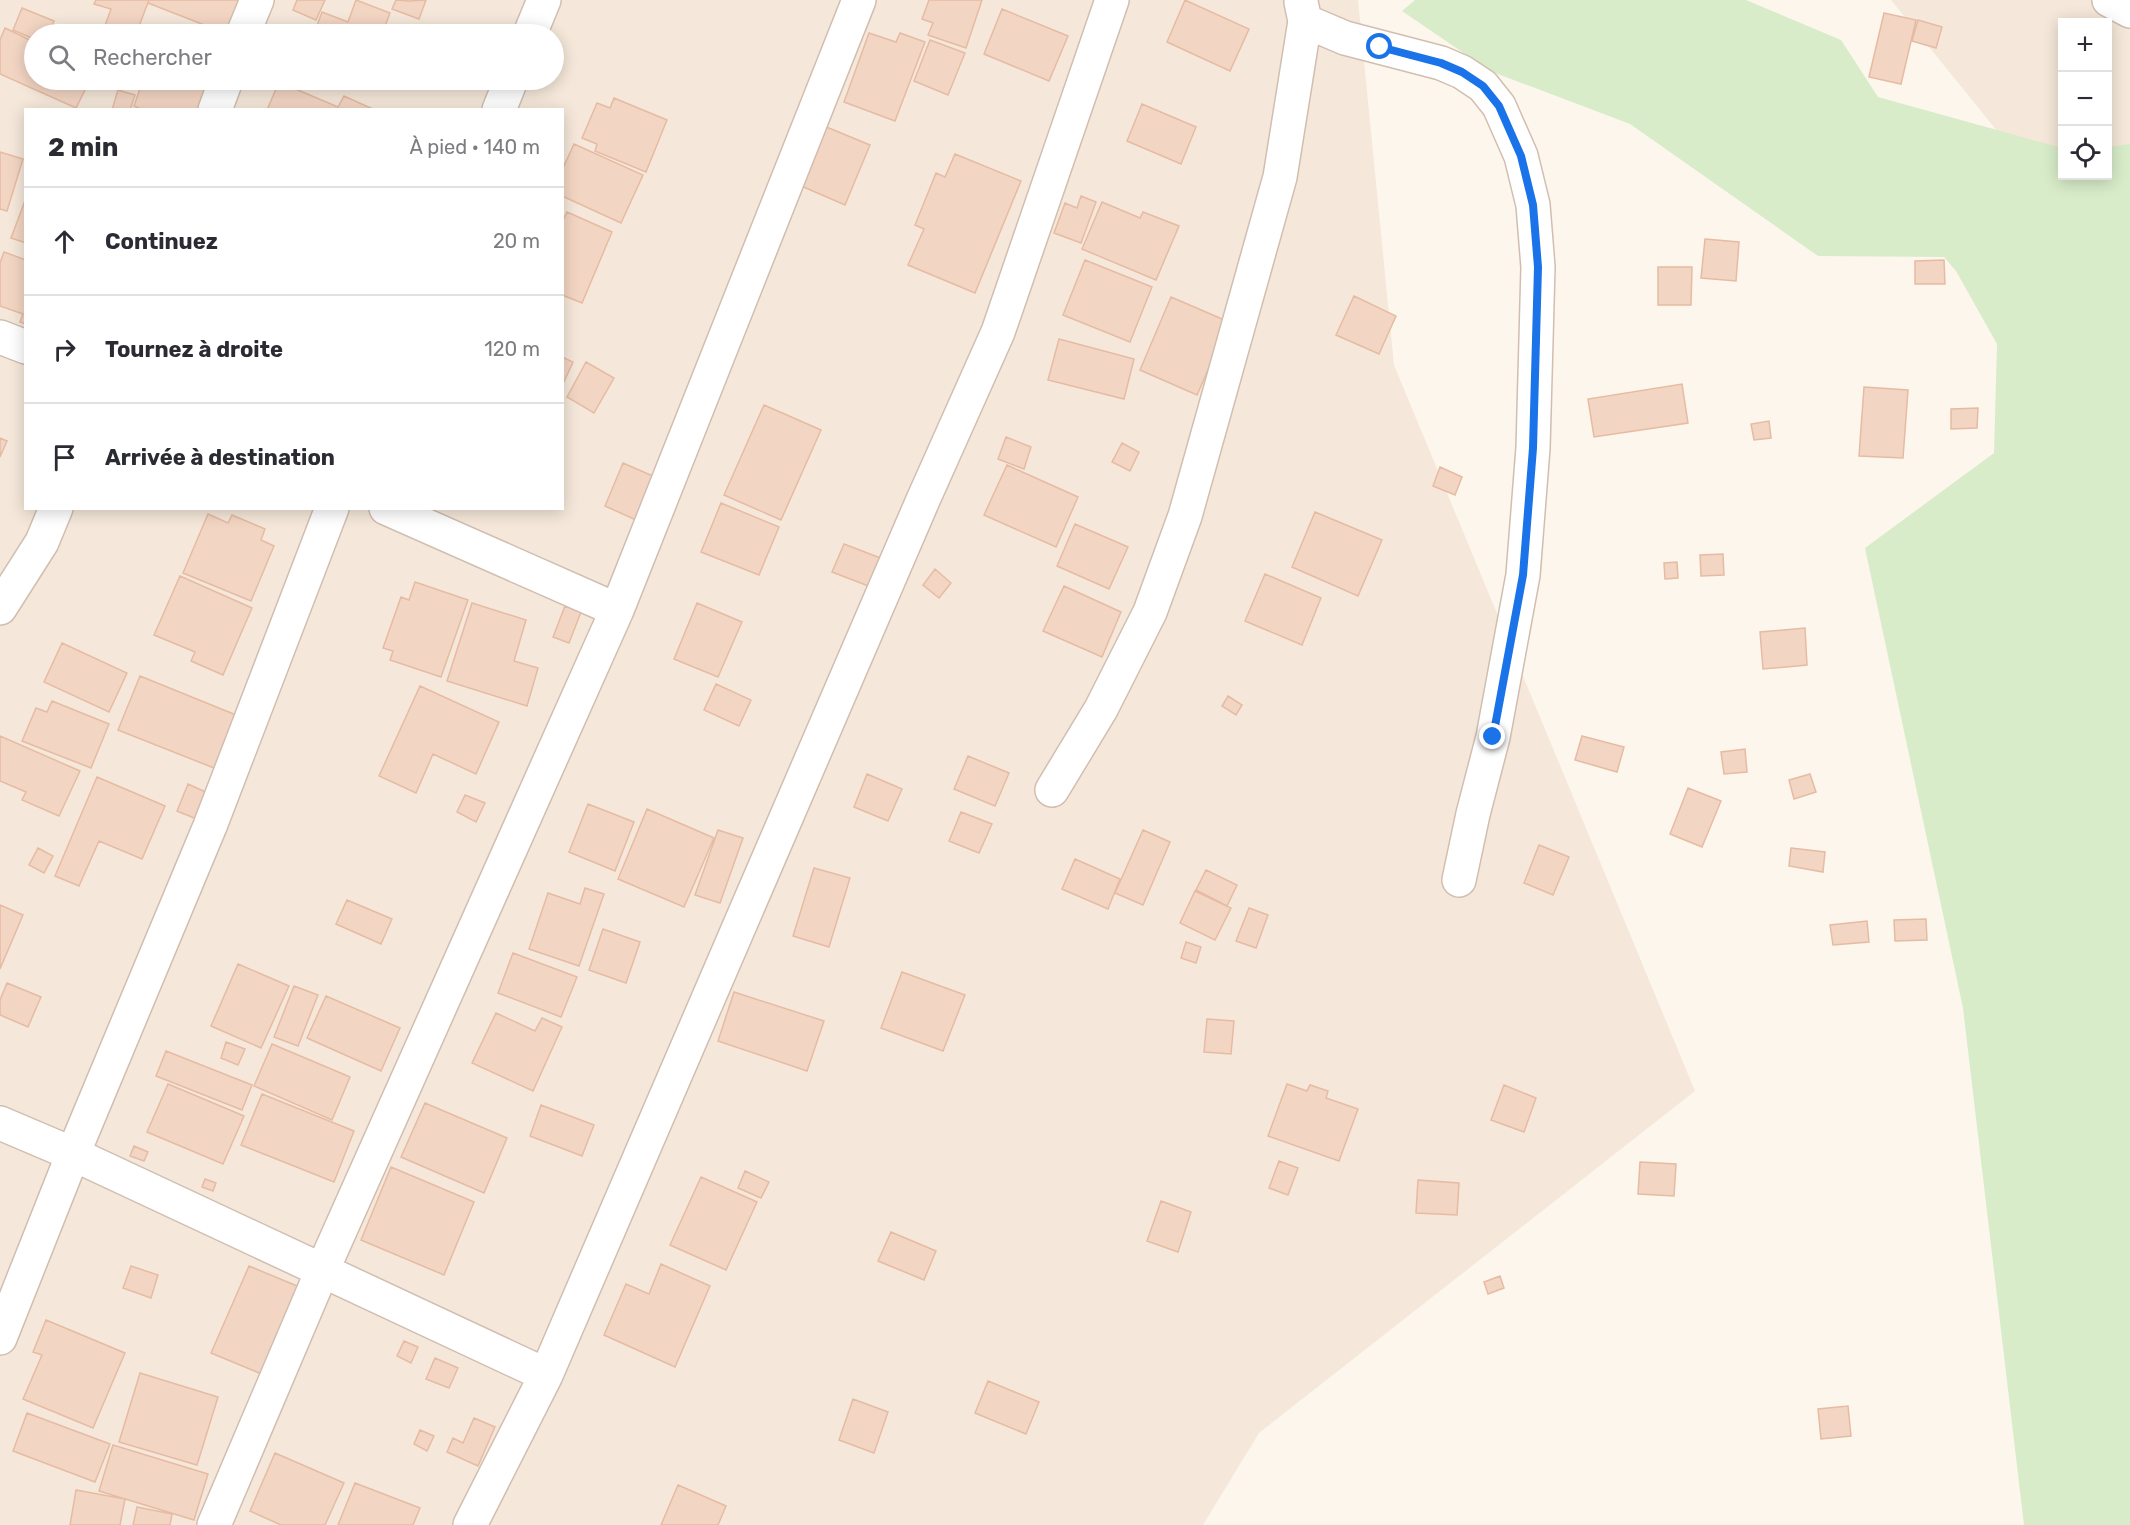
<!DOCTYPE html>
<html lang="fr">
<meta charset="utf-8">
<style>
body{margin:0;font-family:Rubik,sans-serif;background:#f2f2f3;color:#2b2b33}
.controls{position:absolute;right:18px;top:18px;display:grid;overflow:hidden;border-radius:0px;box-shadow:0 3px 15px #0003}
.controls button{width:54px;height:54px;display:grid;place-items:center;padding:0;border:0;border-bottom:2px solid #e1e1e2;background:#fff;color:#2b2b33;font:30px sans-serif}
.stop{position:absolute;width:18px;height:18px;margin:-14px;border:4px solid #1a73e8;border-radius:50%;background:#fff}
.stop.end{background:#1a73e8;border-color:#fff;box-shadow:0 2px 6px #0008}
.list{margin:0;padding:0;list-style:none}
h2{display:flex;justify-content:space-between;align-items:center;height:78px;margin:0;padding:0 24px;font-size:26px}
h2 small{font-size:20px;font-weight:400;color:#7c7c81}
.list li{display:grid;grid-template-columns:39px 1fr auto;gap:18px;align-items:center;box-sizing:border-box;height:108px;padding:0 24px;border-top:2px solid #e1e1e2}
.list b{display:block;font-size:22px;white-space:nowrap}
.list em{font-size:20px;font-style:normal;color:#7c7c81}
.icon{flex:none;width:33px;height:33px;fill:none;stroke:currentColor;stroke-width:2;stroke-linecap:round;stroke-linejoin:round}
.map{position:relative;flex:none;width:2130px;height:1525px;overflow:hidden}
.search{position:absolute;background:#fff;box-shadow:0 3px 15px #0003;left:24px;top:24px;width:540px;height:66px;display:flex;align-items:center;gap:15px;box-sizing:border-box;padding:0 21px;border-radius:33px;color:#7c7c81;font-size:22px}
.panel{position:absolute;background:#fff;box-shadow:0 3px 15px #0003;left:24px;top:108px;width:540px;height:402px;border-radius:0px}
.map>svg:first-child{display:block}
.residential{fill:#f5e8da;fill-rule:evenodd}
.green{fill:#d8ecc9}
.building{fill:#f3d5c3;stroke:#e6bba3;stroke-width:1.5}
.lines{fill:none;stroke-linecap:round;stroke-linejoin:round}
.minor-casing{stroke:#d1beb0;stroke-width:36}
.minor{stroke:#fff;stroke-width:33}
.route{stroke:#1a73e8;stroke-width:8}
</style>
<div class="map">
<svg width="2130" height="1525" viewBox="0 0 2130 1525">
<rect width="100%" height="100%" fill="#fdf6ec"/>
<path class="residential" d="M0,0H1358L1394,365L1695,1091L1259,1433L1203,1525H0ZM34,34H554V80H34ZM26,110H562V508H26Z
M1891,0H2130V295ZM2062,22H2108V176H2062Z"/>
<path class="green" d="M1415,0H1746L1841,40L1878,97L2062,148V176H2108V147L2130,144V1525H2024L1963,1008L1865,548L1994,453L1997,344L1956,271L1944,257L1818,256L1630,124L1490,71L1402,11Z"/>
<path class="building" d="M96,0H149L136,34H102L111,9L94,4Z
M149,0H251L238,34H209L212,28L148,3Z
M297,0H325L316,20L293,10Z
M356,0L390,13L382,34H314L322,12L348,22Z
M396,0L409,1L426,0L419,19L392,9Z
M929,0H982L966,48L928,35L933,23L922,19Z
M1185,0L1249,29L1230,71L1167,42Z
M22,8L54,21L49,34H34V39L13,30Z
M1002,9L1068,36L1049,81L984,54Z
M1884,13L1916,20L1901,84L1869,77Z
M1918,20L1942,27L1936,48L1912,41Z
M5,28L34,42V80H90L76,108L0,74V40Z
M869,33L896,42L900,33L925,42L895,121L844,102Z
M930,40L965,53L948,95L914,81Z
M143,80H203L215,84L207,110H143L134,106Z
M279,82L338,107L344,96L375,110H267Z
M118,90L135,95L130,110H112Z
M614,98L667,120L646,172L595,151L597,144L582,138L597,103L610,108Z
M1142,104L1196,127L1181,164L1127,141Z
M824,126L870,145L845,205L799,185Z
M574,144L643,175L621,223L562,196V170Z
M0,152L23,159L7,211L0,209Z
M955,154L1021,181L975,293L908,265L924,229L915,225L936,173L945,177Z
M1081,196L1096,202L1081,243L1054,233L1065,203L1077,208Z
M26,198V243L11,238Z
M1102,202L1140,218L1143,212L1179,226L1156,280L1082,249Z
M567,212L612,232L582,303L562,295V222Z
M1705,239L1739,242L1736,281L1701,278Z
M4,252L26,260V324L20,322L23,314L0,306V263Z
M1085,260L1152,287L1130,342L1063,315Z
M1944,260L1945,284H1915V261Z
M1658,267H1692L1691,305H1658Z
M1354,296L1396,316L1379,354L1336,335Z
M1171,297L1229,322L1197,395L1140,370Z
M1059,339L1134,359L1124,399L1048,380Z
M562,357L573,362L562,386Z
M586,362L614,378L594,413L567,397Z
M1682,384L1688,423L1594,437L1588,399Z
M1864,387L1908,390L1903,458L1859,456Z
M764,405L821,430L781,520L724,495Z
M1978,408L1977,428L1951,429V409Z
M1769,421L1771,438L1754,440L1751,424Z
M1006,437L1031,447L1024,469L998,459Z
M0,438L7,441L0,457Z
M1122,443L1139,452L1130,471L1112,462Z
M623,463L655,477L636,520L605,506Z
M1007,465L1078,497L1056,547L984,515Z
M1440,467L1462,477L1455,495L1433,486Z
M721,503L779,527L759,575L701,552Z
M1315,512L1382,540L1358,596L1292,567Z
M208,514L228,523L232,515L265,529L261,540L274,546L251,601L183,573Z
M1075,524L1128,547L1109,589L1057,566Z
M844,544L883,559L871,587L832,572Z
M1723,554L1724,575L1701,576L1700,555Z
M1677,562L1678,578L1665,579L1664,563Z
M935,569L951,583L939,598L923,585Z
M1265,574L1321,598L1302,645L1245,621Z
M180,576L252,608L223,675L191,661L195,652L154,635Z
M415,582L468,600L441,677L390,660L393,651L383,648L401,597L409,600Z
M1064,586L1121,612L1102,657L1043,631Z
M472,603L526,620L514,661L538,668L527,706L447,681Z
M697,603L742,622L718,677L674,659Z
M565,606L581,612L569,643L553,637Z
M1805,628L1807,665L1763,669L1760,632Z
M62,643L127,673L109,712L44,682Z
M140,676L241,717L219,770L118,730Z
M716,684L751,700L739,726L704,710Z
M420,686L499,722L476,774L433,754L416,793L379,776Z
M1228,696L1242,705L1236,715L1222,706Z
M52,701L109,724L91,768L22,741L36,708L47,712Z
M0,736L80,771L59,816L22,800L26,792L0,781Z
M1582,736L1624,747L1617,772L1575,760Z
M1745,749L1747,772L1724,774L1721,752Z
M968,756L1009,773L995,806L954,789Z
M867,774L902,789L888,821L854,807Z
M1810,774L1816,792L1794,799L1789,780Z
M97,777L165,806L142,859L99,841L79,886L55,876Z
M188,784L210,794L199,820L177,811Z
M1688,788L1721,801L1702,847L1670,834Z
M465,795L485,803L476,822L457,812Z
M588,804L634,822L615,871L569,852Z
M647,809L714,838L684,907L618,879Z
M961,812L992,824L979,853L949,841Z
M718,830L743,838L720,903L695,895Z
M1143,830L1170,842L1143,905L1115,893Z
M1539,845L1569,857L1553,895L1524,883Z
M38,848L53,856L44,873L29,865Z
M1791,848L1825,852L1823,872L1789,866Z
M1075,859L1120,879L1108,909L1062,889Z
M814,868L850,878L829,947L793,936Z
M1206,870L1237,885L1227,906L1196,890Z
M585,888L604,894L579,966L529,949L548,893L580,904Z
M1195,891L1231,908L1215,940L1180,923Z
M347,900L392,919L381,944L336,924Z
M0,905L23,915L0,969Z
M1249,908L1268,915L1256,948L1236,941Z
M1926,919L1927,940L1895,941L1894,920Z
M1867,921L1869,942L1833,945L1830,925Z
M603,929L640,942L626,983L589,970Z
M1186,942L1201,947L1196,963L1181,958Z
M513,953L577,977L561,1017L498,993Z
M238,964L289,986L261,1048L211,1026Z
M902,972L965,995L943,1051L881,1028Z
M7,983L41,997L28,1027L0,1015V1000Z
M294,986L318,995L298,1046L274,1037Z
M734,992L824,1021L807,1071L718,1041Z
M326,996L400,1028L381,1071L307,1038Z
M496,1013L535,1031L542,1018L562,1027L533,1091L472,1063Z
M1207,1019L1234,1021L1231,1054L1204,1052Z
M226,1042L245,1049L238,1065L221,1058Z
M272,1044L350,1077L332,1120L254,1086Z
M166,1051L252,1085L242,1110L156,1076Z
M168,1084L244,1116L223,1164L147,1132Z
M1287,1084L1307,1091L1310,1085L1328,1091L1326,1098L1358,1109L1339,1161L1268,1136Z
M1504,1085L1536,1098L1524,1132L1491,1120Z
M262,1094L354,1131L334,1182L241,1145Z
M425,1103L507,1138L484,1193L401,1157Z
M541,1105L594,1125L582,1156L530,1136Z
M134,1146L148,1152L144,1161L130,1156Z
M1279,1161L1298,1168L1288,1195L1269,1188Z
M1640,1162L1676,1164L1674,1196L1638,1194Z
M391,1167L474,1202L444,1275L361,1240Z
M745,1171L769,1182L761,1198L738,1188Z
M701,1177L757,1202L726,1270L670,1245Z
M205,1179L216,1183L213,1191L202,1187Z
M1418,1180L1459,1183L1457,1215L1416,1213Z
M1161,1201L1191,1212L1178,1252L1147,1241Z
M891,1232L936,1251L924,1280L878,1261Z
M661,1264L710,1286L675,1367L604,1335L626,1284L649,1294Z
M131,1266L158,1275L151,1298L123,1288Z
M249,1266L302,1288L264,1375L211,1353Z
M1500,1276L1504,1288L1488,1294L1484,1282Z
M46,1320L125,1353L93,1428L23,1399L42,1355L33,1352Z
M404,1341L418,1347L411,1363L397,1356Z
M435,1358L458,1368L449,1388L426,1379Z
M140,1373L218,1397L197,1465L119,1442Z
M988,1381L1039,1402L1026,1434L975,1413Z
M853,1399L888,1412L874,1453L839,1440Z
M1848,1406L1851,1436L1821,1439L1818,1409Z
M27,1413L110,1444L95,1482L13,1451Z
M474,1418L495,1427L478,1466L447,1452L453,1438L463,1443Z
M420,1430L434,1436L427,1451L414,1444Z
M113,1445L208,1474L194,1520L99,1491Z
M275,1453L344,1483L325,1525H281L250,1511Z
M355,1483L420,1508L413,1525H338Z
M678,1485L726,1506L718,1525H661Z
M76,1490L125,1499L120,1525H70Z
M137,1507L172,1514L170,1525H133Z"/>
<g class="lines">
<g class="minor-casing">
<path id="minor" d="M2109,0L2130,11
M1305,21L1345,38L1441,63L1462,72L1483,86L1499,106L1521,156L1533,205L1538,267L1533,448L1523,575L1493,737L1473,814L1459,880
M243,34L257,0
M530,34L544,0
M215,110L226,80
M499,110L511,80
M0,337L26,347
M386,508L617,610
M0,608L42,542L56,508
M1052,790L1101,709L1150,612L1185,516L1280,177L1305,21L1301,2
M0,1123L73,1154L546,1375
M0,1338L73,1154L210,826L332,508
M214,1525L322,1271L617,610L859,0
M470,1525L546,1375L923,500L998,332L1112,0"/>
</g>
<use href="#minor" class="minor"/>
</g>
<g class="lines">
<path class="route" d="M1380,47L1441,63L1462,72L1483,86L1499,106L1521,156L1533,205L1538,267L1533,448L1523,575L1493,737"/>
</g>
</svg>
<div class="controls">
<button>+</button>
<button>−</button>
<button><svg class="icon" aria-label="locate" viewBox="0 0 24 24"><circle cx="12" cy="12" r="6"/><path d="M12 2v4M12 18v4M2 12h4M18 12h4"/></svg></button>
</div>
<div class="stop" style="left:1380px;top:47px"></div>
<div class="stop end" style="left:1493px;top:737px"></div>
<div class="search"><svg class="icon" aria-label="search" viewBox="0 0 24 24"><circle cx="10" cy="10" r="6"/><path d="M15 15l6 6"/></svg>Rechercher</div>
<section class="panel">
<h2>2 min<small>À pied · 140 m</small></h2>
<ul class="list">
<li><svg class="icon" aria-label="ahead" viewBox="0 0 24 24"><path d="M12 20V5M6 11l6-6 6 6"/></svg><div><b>Continuez</b></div><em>20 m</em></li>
<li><svg class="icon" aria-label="right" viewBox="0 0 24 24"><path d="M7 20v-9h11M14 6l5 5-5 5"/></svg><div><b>Tournez à droite</b></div><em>120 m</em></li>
<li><svg class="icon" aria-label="arrive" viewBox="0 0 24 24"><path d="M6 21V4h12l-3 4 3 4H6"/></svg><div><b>Arrivée à destination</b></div></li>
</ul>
</section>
</div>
